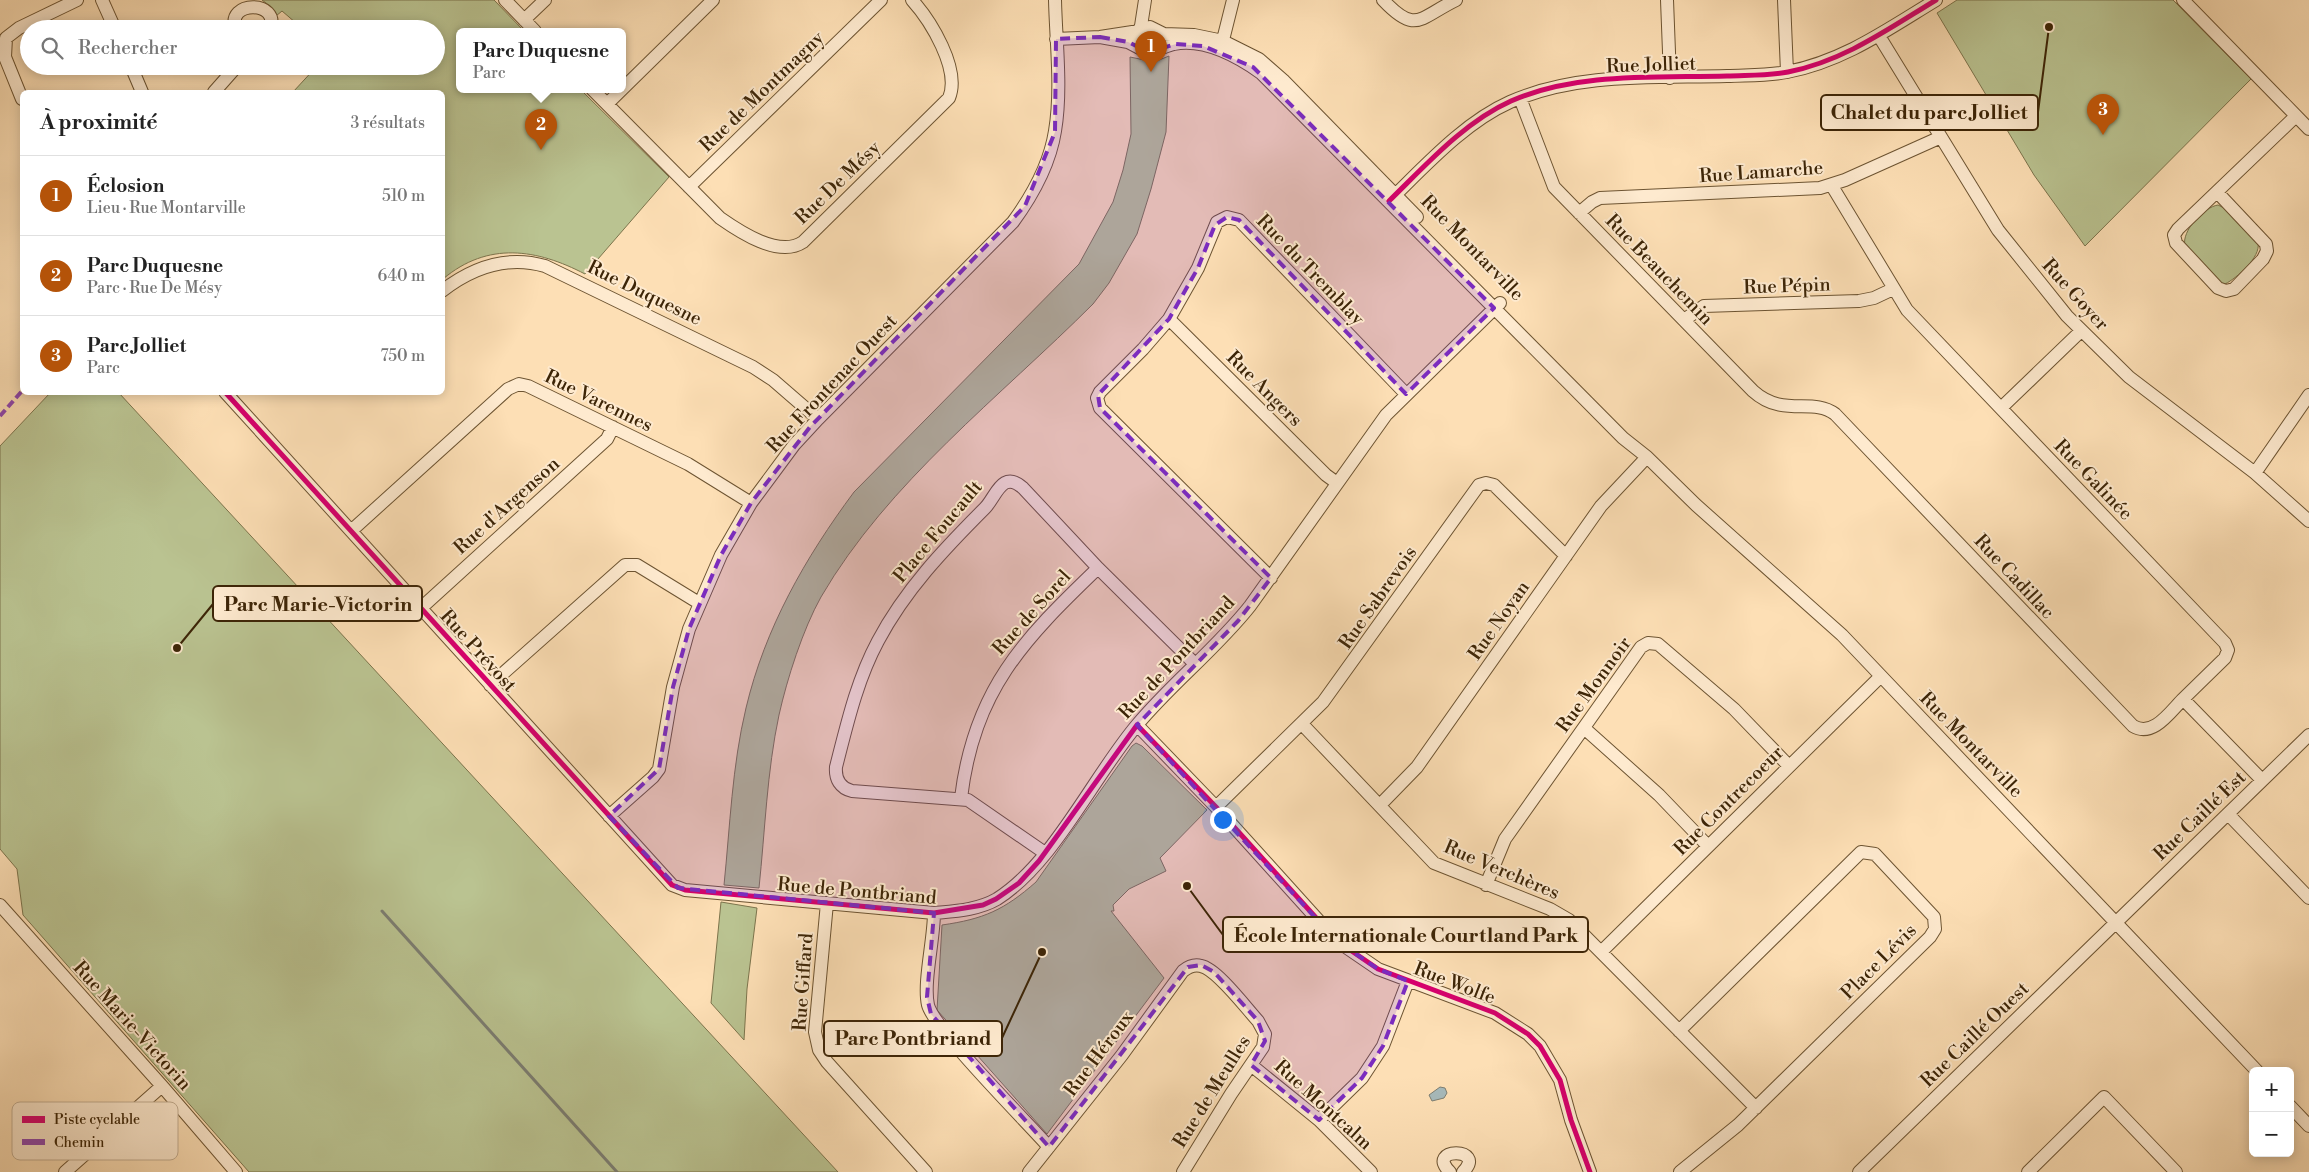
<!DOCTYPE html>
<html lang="fr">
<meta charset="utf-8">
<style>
body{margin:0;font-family:"Libre Bodoni",serif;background:#f2f2f2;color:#222}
.controls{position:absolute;right:15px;bottom:15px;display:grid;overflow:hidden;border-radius:8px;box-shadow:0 2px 12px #0003}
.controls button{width:45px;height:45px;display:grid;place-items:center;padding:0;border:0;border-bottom:1px solid #e0e0e0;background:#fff;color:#222;font:25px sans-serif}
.you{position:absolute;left:1222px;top:819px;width:18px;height:18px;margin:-12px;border:4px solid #fff;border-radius:50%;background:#1a73e8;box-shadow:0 0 0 8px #1a73e833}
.badge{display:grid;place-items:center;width:32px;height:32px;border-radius:50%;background:#b45309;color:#fff;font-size:16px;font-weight:700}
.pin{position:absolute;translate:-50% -41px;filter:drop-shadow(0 1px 2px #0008)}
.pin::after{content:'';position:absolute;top:26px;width:18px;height:15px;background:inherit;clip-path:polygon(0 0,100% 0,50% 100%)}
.popup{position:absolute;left:456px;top:28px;width:170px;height:65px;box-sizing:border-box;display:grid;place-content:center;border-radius:8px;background:#fff;filter:drop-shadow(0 1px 4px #0005);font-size:16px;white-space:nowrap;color:#767676}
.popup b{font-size:19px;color:#222}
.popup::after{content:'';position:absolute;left:50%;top:100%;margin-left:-10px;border:10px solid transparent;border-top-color:#fff}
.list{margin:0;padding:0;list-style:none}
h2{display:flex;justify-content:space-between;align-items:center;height:65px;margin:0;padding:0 20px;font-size:21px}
h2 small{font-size:16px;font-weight:400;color:#767676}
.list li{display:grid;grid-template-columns:32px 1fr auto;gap:15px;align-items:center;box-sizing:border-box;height:80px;padding:0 20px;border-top:1px solid #e0e0e0}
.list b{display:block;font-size:19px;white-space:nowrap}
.list p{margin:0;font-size:16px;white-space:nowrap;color:#767676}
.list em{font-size:16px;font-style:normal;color:#767676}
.icon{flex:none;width:28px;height:28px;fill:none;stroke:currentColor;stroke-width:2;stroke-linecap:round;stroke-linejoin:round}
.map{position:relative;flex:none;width:2309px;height:1172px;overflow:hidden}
.search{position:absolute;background:#fff;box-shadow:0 2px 12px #0003;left:20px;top:20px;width:425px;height:55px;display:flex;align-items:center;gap:12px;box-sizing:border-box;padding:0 18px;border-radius:28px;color:#767676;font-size:19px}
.panel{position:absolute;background:#fff;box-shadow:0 2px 12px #0003;left:20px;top:90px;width:425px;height:305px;border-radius:8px}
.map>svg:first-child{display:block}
.green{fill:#bac391;stroke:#7c744c}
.water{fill:#a6b9ba;stroke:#7c7e72}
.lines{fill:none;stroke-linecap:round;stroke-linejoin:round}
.stream{stroke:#7c7e72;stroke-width:3}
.minor-casing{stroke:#6d5432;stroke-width:14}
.minor{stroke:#feeacf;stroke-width:12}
.quiet{stroke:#8e44ad;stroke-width:4;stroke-dasharray:8 4;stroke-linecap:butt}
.cycleway-casing{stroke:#feeacf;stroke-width:8}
.cycleway{stroke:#d6006c;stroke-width:5}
.marked{fill:#7b2cbf;fill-opacity:0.2;stroke:#7b2cbf;stroke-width:4;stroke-dasharray:10 6;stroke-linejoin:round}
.labels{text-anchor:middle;stroke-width:4;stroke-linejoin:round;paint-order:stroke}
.street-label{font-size:19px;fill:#3d2507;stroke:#feeacf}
.key{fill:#feeacf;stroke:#c4af93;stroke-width:1}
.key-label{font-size:14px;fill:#3d2507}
.leader{fill:none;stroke:#3d2507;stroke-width:2}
.callout-dot{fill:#3d2507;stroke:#feeacf;stroke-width:2}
.callout{fill:#feeacf;stroke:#3d2507;stroke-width:2}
.callout-label{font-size:20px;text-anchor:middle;font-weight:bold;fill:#3d2507}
</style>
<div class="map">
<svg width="2309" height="1172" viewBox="0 0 2309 1172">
<rect width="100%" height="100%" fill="#fddfb5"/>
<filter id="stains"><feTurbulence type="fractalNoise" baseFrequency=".004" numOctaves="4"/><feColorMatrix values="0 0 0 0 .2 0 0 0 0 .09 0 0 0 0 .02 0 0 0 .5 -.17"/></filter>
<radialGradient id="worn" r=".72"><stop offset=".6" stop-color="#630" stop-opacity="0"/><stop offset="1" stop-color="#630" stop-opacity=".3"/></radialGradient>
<path class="green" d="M262,0H494L524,31H460V89H580L669,177L585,274C537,249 488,241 443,279L442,92H293L317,66H436V29H303L282,11L276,16L270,6Z
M1957,0H2173L2251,79L2085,246L2034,175L1937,13Z
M1169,56L1166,132L1151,189L1137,234L1109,283L1093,304C1000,397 888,482 821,597C803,629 787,679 779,715C767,771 765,831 759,888L724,885C730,827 732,766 746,708C765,628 805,558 854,492L1079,264L1113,202L1123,170L1131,134L1130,57L1154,62Z
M2218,205L2224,208L2258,243C2261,257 2237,278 2225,284L2221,283L2185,246C2181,231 2204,207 2218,205Z
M50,393H119L838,1172H249L23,915L17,869L0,849V446Z
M1136,743L1142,746L1207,810L1160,858L1166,871L1129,889L1113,905L1114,911H1111L1164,978L1047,1134L937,1010L942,925C984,919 1004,910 1036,882L1132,746Z
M721,902L757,908L747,989L744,1040L711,1003Z"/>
<path class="water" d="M1440,1087L1445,1088L1447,1093L1444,1098L1432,1101L1429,1095Z"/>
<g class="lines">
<path class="stream" d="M382,911L617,1172"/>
<g class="minor-casing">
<path id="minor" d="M102,0L115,29
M505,0L535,31
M1383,0C1416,35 1419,18 1456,0
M1667,0L1670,78
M1784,0L1787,72
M2183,0L2309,129
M524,20L545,0
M236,29C225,0 281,0 270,29
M1140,30L1150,27L1164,34L1194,35L1223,41L1259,59L1283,80L1417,217
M1137,34L1141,26L1145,0
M1879,36L1998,230L2067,316L2129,377L2255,473L2309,521
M1100,37L1128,42L1147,52C1157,51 1165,46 1174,44C1205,38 1237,56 1261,73L1623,438L1647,457L1696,505L1842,635L2257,1071
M1056,39L1100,37L1139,31
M1221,48L1233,0
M131,66L142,92
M592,89L720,218C740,232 779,258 803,242L949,98C961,69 930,20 912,0
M214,92L237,66
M1520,98L1554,187L1753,391C1783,418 1812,397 1835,414L2133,726C2153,738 2170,712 2183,699
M22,99L5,57L6,38L19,28L77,0
M607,104L713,0
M1832,186L1907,310L2225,643L2228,650L2225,658L2183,699L2262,780
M689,187L881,0
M2217,192L2266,244L2267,251L2263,259L2234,289L2226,291L2218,288L2176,243L2174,235L2178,229L2296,116
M1391,199C1426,165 1465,122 1510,102C1577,72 1656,78 1727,76C1747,75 1767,76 1787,72C1844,61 1888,29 1936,0
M1579,213L1592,202L1600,198L1820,188L1845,180L1941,137
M442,291C473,267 507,255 545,266L753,367L773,380L818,419
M1169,319L1326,475L1337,483
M1684,320L1704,306L1859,301L1874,298L1893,289
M225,392L672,885L685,890L934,913C955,911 978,910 997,899C1054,863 1093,777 1137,725C1172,683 1216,649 1250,606L1386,415L1500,303
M2001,408L2081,331
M2255,473L2309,395
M351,531L508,389L519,384L528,386L688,464L751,503
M1271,578L1100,408L1097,398L1100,392L1143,349L1169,319L1198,268L1217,222L1227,217L1239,220L1406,394
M421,608L607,439L613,427
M490,685L625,565H637L699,603
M1302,724L1434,863L1550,909L1569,920L1756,1108
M1137,725L1216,807L1337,941L1378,969L1495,1013L1528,1034L1540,1046L1560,1080L1571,1120L1590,1172
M1584,728L1659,795L1708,846
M961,798C974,690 1023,640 1098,568
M1380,805L1417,767L1601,506L1647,457
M1216,807L1323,702L1479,485L1486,483L1494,485L1566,556
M2228,814L2309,898
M609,816L653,777L659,769L673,687L689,629L721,555L751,503L794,445L818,419L1013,222C1032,196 1050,163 1055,131C1062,89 1056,43 1055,0
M1045,853L968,800L852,791C840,788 835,779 836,767C847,724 857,680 878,641C905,590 944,549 985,508C996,497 1002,469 1023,488L1098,568L1195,664
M1486,885L1505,839L1641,647L1648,643L1658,644L1734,709L1789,766
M827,903L815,1032L819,1050L827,1062L926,1172
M0,905L162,1086L236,1172
M934,913C934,939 923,983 928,1005C934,1029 1027,1122 1049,1147
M1602,951L1881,676
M1679,1031L1861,852L1875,854L1934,917L1935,929L1930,937L1738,1125L1680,1172
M1251,1065L1319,1120L1371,1172
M2290,1106L2309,1126
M1319,1120L1362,1078L1383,1046L1408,981
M65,1172L162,1086
M1029,1172L1122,1055L1183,971C1188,967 1194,964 1201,966C1217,969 1246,1008 1258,1021L1265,1034L1263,1047L1231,1094L1183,1172
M1450,1172C1424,1147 1488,1147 1463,1172
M1859,1172L2309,735
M2028,1172L2104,1097L2176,1172"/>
</g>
<use href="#minor" class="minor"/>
<path class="quiet" d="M0,416L22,391"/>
<g class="cycleway-casing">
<path id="cycleway" d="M1389,201C1425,166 1464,122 1511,101C1578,72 1656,78 1727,76C1747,75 1768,76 1788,72C1844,61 1888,29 1936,0
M225,392L672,885L685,890L934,913L983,905L996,899L1019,883L1039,861L1137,725L1216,807L1337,941L1378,969L1495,1013L1528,1034L1540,1046L1560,1080L1571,1120L1590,1172"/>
</g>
<use href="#cycleway" class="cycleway"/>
</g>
<path class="marked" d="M1100,37L1128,42L1149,52L1176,44L1203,46L1253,67L1494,308L1406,394L1239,220L1227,217L1215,225L1198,268L1169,319L1098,395L1100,408L1271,578L1238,621L1137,725L1337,941L1378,969L1408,981L1383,1046L1362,1078L1319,1120L1251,1065L1265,1041L1258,1021L1214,972L1201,965L1188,967L1049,1147L931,1014L927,997L934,913L678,888L609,816L659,769L673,687L689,629L721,555L751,503L810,427L1025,206L1055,132L1056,39Z"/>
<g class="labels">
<g class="street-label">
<text transform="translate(1651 64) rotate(-2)" y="7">Rue Jolliet</text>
<text transform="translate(761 91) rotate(-44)" y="7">Rue de Montmagny</text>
<text transform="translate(1761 171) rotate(-4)" y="7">Rue Lamarche</text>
<text transform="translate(837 182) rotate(-44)" y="7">Rue De Mésy</text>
<text transform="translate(1473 247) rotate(46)" y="7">Rue Montarville</text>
<text transform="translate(1311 269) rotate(46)" y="7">Rue du Tremblay</text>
<text transform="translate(1660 269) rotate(46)" y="7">Rue Beauchemin</text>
<text transform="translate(1787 285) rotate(-2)" y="7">Rue Pépin</text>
<text transform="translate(645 292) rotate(26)" y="7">Rue Duquesne</text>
<text transform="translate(2076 294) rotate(48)" y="7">Rue Goyer</text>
<text transform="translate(831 383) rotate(-47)" y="7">Rue Frontenac Ouest</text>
<text transform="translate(1265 388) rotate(45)" y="7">Rue Angers</text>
<text transform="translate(599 400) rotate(26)" y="7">Rue Varennes</text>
<text transform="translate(2094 479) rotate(46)" y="7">Rue Galinée</text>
<text transform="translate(506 505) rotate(-42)" y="7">Rue d'Argenson</text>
<text transform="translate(937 531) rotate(-50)" y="7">Place Foucault</text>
<text transform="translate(2015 576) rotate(47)" y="7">Rue Cadillac</text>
<text transform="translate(1377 597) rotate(-55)" y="7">Rue Sabrevois</text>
<text transform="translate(1031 612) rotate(-48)" y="7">Rue de Sorel</text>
<text transform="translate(1498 620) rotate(-55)" y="7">Rue Noyan</text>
<text transform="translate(479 650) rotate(48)" y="7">Rue Prévost</text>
<text transform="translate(1176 657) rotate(-47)" y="7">Rue de Pontbriand</text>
<text transform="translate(1593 684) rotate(-54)" y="7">Rue Monnoir</text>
<text transform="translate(1972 744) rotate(46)" y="7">Rue Montarville</text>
<text transform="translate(1728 800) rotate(-45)" y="7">Rue Contrecoeur</text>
<text transform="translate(2199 815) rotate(-44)" y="7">Rue Caillé Est</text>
<text transform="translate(1502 869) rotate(23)" y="7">Rue Verchères</text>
<text transform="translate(857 890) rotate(5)" y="7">Rue de Pontbriand</text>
<text transform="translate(1878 961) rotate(-45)" y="7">Place Lévis</text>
<text transform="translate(802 982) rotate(-86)" y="7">Rue Giffard</text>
<text transform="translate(1455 982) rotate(21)" y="7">Rue Wolfe</text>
<text transform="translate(133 1025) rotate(48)" y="7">Rue Marie-Victorin</text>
<text transform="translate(1974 1034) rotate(-44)" y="7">Rue Caillé Ouest</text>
<text transform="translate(1098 1053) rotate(-53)" y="7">Rue Héroux</text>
<text transform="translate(1211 1091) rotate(-58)" y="7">Rue de Meulles</text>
<text transform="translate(1324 1104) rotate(42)" y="7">Rue Montcalm</text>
</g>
</g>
<rect x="12" y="1102" width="166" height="58" rx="8" class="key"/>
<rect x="22" y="1116" width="23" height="7" fill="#d6006c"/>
<rect x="22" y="1139" width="23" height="6" fill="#8e44ad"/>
<g class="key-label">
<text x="54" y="1124">Piste cyclable</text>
<text x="54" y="1147">Chemin</text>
</g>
<path class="leader" d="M2049 27L2038 112M177 648L213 604M1187 886L1223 935M1042 952L1002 1038"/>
<g class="callout-dot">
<circle cx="2049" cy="27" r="5"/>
<circle cx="177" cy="648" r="5"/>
<circle cx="1187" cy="886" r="5"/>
<circle cx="1042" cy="952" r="5"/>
</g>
<g class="callout">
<rect x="1821" y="95" width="217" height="35" rx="5"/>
<rect x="213" y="586" width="209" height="35" rx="5"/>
<rect x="1223" y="917" width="365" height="35" rx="5"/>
<rect x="824" y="1021" width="178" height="35" rx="5"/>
</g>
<g class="callout-label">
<text x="1929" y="119">Chalet du parc Jolliet</text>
<text x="318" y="611">Parc Marie-Victorin</text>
<text x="1406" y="942">École Internationale Courtland Park</text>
<text x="913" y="1045">Parc Pontbriand</text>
</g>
<rect width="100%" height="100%" filter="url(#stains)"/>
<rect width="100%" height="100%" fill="url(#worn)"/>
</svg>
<div class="controls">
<button>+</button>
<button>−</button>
</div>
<div class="you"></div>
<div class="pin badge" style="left:1151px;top:72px">1</div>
<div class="pin badge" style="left:541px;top:150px">2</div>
<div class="popup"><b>Parc Duquesne</b>Parc</div>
<div class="pin badge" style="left:2103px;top:135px">3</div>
<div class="search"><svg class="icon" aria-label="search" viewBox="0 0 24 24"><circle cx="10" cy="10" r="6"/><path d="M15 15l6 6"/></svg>Rechercher</div>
<section class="panel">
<h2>À proximité<small>3 résultats</small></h2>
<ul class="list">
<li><span class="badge">1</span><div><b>Éclosion</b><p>Lieu · Rue Montarville</p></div><em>510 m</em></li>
<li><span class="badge">2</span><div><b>Parc Duquesne</b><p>Parc · Rue De Mésy</p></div><em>640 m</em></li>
<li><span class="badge">3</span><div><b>Parc Jolliet</b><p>Parc</p></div><em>750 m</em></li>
</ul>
</section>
</div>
